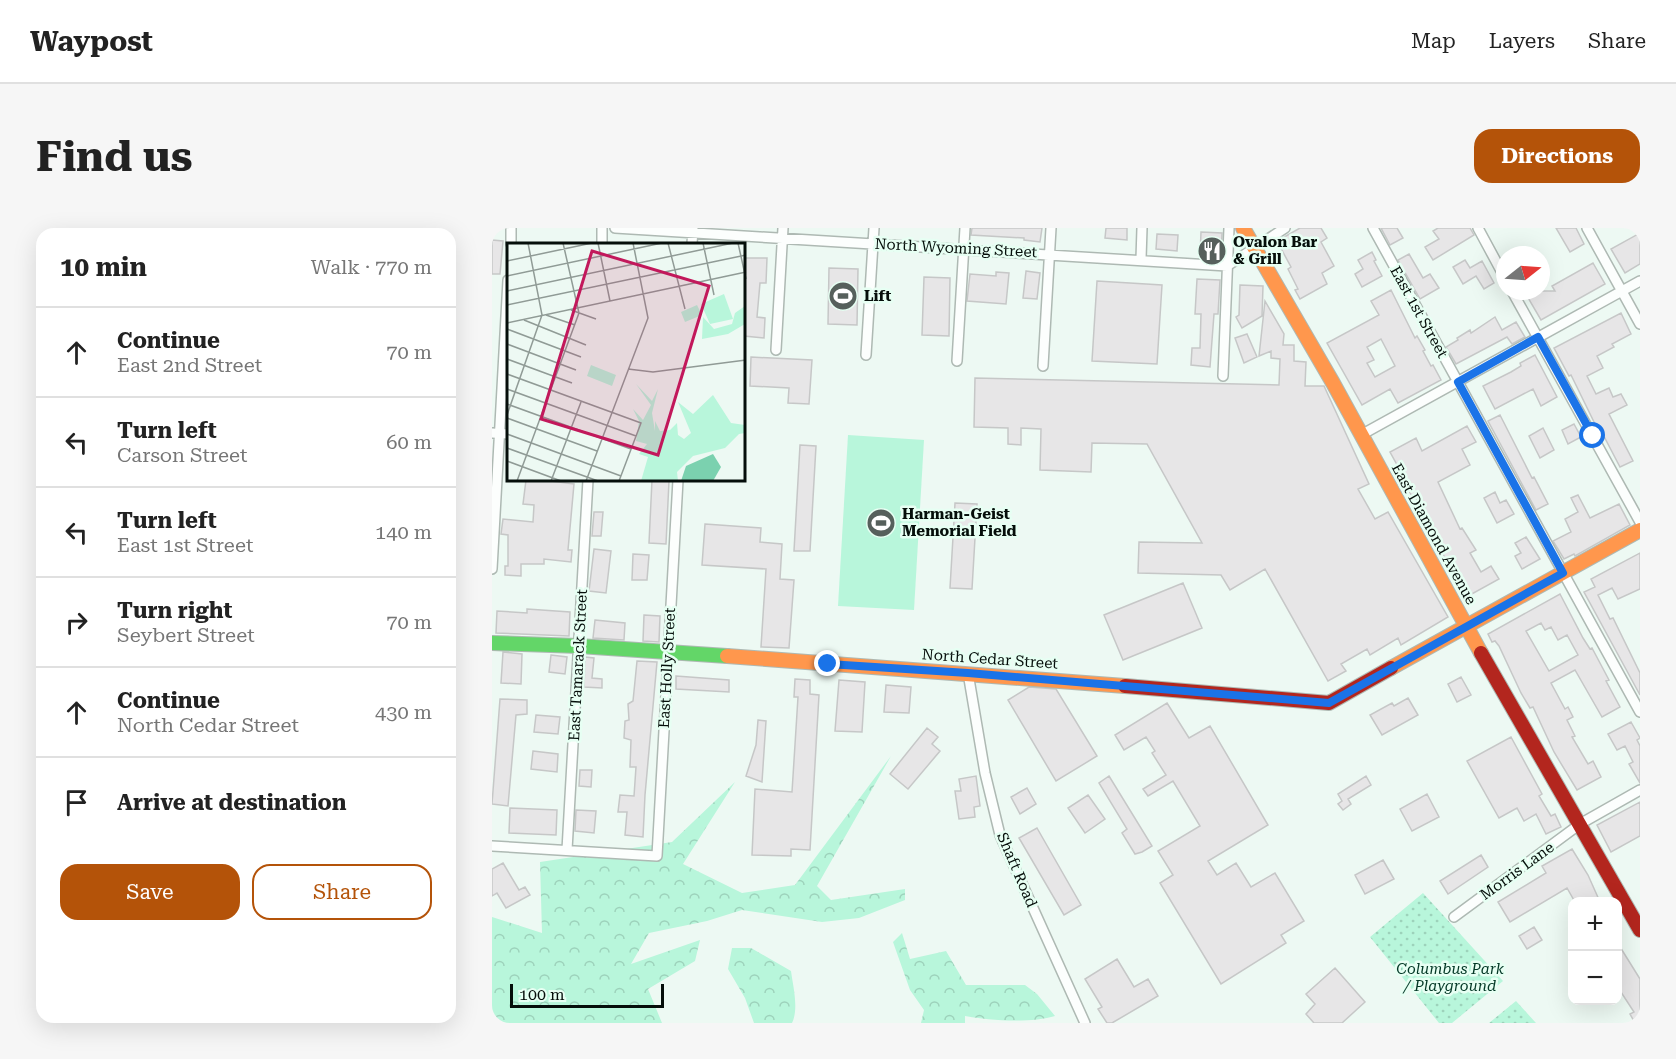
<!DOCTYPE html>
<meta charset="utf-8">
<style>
body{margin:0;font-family:"Roboto Serif",serif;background:#f6f6f6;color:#222}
.controls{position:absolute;right:18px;bottom:18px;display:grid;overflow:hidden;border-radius:12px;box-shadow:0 6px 24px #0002}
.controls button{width:54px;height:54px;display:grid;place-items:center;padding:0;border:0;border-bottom:2px solid #e0e0e0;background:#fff;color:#222;font:30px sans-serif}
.compass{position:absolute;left:1004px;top:18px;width:54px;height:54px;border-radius:50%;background:#fff;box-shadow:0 6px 24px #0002;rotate:73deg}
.scale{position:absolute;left:18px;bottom:15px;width:154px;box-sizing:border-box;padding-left:6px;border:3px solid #050e0a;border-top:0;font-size:16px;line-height:21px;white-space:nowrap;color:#050e0a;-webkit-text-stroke:4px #e7fff3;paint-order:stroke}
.stop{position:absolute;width:18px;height:18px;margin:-14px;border:4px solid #1a73e8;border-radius:50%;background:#fff}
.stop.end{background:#1a73e8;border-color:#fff;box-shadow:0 2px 6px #0008}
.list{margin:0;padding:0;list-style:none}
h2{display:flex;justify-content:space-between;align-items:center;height:78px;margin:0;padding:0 24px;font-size:26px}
h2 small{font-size:20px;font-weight:400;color:#767676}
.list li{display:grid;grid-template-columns:39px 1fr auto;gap:18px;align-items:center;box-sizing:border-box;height:90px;padding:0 24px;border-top:2px solid #e0e0e0}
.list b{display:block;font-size:22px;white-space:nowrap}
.list p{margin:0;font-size:20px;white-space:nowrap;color:#767676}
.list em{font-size:20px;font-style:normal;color:#767676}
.actions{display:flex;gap:12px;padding:18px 24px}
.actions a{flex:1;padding:14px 0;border:2px solid #b45309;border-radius:18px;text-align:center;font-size:21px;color:#b45309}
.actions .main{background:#b45309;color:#fff}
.icon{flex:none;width:33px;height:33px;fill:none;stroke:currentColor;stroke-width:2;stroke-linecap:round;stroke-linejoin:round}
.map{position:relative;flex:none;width:1148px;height:795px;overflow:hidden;border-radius:18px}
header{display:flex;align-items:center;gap:36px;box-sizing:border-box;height:84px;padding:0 30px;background:#fff;border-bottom:2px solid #e0e0e0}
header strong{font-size:28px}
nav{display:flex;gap:33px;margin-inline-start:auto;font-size:21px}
.intro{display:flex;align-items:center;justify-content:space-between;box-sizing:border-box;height:144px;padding:0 36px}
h1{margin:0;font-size:42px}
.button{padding:15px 27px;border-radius:18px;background:#b45309;color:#fff;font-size:21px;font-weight:700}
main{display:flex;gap:36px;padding:0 36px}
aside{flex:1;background:#fff;border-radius:18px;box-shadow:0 6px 24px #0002}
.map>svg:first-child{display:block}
.forest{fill:url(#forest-crowns)}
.park{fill:url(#park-dots)}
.pitch{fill:#b8f6db}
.building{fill:#e7e6e7;stroke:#c6c7c7;stroke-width:1.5;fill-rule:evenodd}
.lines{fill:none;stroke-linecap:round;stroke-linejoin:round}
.street-casing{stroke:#aeb9b3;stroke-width:12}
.fast-casing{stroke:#aeb9b3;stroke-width:16}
.slow-casing{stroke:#aeb9b3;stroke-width:16}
.jam-casing{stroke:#aeb9b3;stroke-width:16}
.street{stroke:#fcfefd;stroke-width:9}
.fast{stroke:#63d668;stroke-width:14}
.slow{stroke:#ff974d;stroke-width:14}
.jam{stroke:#b3261e;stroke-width:14}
.route{stroke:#1a73e8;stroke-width:8}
.labels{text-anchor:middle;stroke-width:5;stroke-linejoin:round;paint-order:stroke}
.poi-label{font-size:15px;font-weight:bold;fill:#050e0a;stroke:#e7fff3;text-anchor:start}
.street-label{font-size:15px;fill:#050e0a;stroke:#e7fff3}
.park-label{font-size:15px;font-style:italic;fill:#033826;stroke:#e7fff3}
.inset-road{fill:none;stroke:#909b96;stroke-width:1.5}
.view{fill:#c2185b;fill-opacity:0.15;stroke:#c2185b;stroke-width:3}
.inset-edge{fill:none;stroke:#050e0a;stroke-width:3}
</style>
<header>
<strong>Waypost</strong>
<nav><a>Map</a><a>Layers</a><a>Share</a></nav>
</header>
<div class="intro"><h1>Find us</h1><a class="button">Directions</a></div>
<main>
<aside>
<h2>10 min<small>Walk · 770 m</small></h2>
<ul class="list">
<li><svg class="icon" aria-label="ahead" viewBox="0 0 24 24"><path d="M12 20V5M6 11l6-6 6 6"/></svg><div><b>Continue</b><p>East 2nd Street</p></div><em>70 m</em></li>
<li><svg class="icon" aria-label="left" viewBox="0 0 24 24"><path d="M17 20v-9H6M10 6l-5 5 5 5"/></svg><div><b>Turn left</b><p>Carson Street</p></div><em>60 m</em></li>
<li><svg class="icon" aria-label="left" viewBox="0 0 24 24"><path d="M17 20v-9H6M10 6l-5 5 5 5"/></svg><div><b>Turn left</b><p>East 1st Street</p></div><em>140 m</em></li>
<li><svg class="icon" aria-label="right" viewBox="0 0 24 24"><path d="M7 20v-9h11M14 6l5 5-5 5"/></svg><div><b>Turn right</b><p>Seybert Street</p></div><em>70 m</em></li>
<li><svg class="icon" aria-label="ahead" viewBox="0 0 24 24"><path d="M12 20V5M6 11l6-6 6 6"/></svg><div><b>Continue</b><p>North Cedar Street</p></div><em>430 m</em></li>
<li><svg class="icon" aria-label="arrive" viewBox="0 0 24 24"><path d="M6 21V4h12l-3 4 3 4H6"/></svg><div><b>Arrive at destination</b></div></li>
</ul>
<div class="actions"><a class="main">Save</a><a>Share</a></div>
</aside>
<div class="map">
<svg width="1148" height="795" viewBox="0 0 1148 795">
<defs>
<pattern id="forest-crowns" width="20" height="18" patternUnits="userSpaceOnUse" patternTransform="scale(1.5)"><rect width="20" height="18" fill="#b8f6db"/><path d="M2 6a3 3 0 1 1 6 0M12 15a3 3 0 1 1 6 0" fill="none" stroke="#9dd2bb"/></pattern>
<pattern id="park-dots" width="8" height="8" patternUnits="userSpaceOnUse" patternTransform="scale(1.5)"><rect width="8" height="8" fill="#b8f6db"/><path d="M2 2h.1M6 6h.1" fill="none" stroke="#9dd2bb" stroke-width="1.8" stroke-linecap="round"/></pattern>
</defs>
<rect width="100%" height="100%" fill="#edf9f3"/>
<path class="forest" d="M399,528L325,658L339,672L413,661V672L367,690L330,694L250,682L215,693L157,705L139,736L208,712L203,733L156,761L170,795H0V689L50,705L48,634L180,614L243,554L191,636L250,665L303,657Z
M410,705L418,731L454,723L474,757H533L545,766L563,788C541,795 498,793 473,788V795H429L432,782L418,762L401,714Z
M240,720H259L299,743C301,758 307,781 300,795H262L253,770L236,741Z"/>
<path class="park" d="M931,665L1011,753L960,795H947L878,709Z
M1024,773L1044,795H997Z"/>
<path class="pitch" d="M356,207L432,212L422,382L346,378Z"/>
<path class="building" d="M480,0H550L548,14L532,12V10L479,7Z
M614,0H635V12L613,10Z
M808,0H829L835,10L829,14L842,38L830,45L835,56L808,71L803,62L806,61L796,41L799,39L785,13Z
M889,0H905L911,10L898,17Z
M946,0H978L982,7L941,32L933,19L947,11L941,3Z
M1064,0H1084L1092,16L1078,24Z
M709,4L730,5L729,31L708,29Z
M1148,5V36L1133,45L1119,21Z
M665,6L686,7L685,23L664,21Z
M0,12L11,13L8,46H0Z
M880,24L884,32L882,33L890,48L870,59L863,46L871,41L866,32Z
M917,26L931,50L938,46L947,60L928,71L906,32Z
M252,30H275L274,55H268L265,89L273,90L272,110L252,108Z
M973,32L978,40L990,33L1002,55L992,61L984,48L971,56L961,39Z
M1101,35L1113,56L1049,92L1035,68L1043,63H1063L1060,58Z
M337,40L366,41L365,97L336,96Z
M534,43L548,45L545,71L531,70Z
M504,44L517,45L514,76L475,73L478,46L504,48Z
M432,49L458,50L457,108L430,107Z
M705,51L728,52L726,86H722L718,139L699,137L700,120H708L709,86H703Z
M605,53L670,57L665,136L600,133Z
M748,57L771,58L770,88L750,100L744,89L747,87Z
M899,62L923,110L925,108L933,122L931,123L939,138L941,137L949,152L906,175L898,161L870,177L835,115L887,87L879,73ZM889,111L903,138L883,149L875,135L882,132L875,119Z
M773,73L792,106L791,117H802V133L814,134L813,158H832L877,256L866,261L883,291L896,284L956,389L909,417L906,410L878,427L875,421L849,436L854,443L836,453L773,341L738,362L729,347L646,345L647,314L710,315L655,216L600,215L599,244L548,242L549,201L529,200V217L516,216V200L482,199L483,150L787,157L788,131L779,130V123L767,128Z
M1129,85L1139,106L1120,116L1122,119L1105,128L1111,140L1095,148L1104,166L1117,160L1121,169L1129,166L1135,177L1117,186L1141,233L1128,239L1106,197L1104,198L1079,147L1077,148L1062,120Z
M1003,89L1010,102L1024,94L1033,109L1020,116L1015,109L964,136L954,119L966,112L965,110L978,102L979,105Z
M755,106L765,129L752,135L743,110Z
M1043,127L1065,169L1049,178L1041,161L1003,181L991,158L1019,144L1029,138L1028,135Z
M259,129L320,132L317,176L296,175L297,160L258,158Z
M1008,187L1040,250L1042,249L1056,276L1044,282L996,193Z
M1082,196L1089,209L1076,216L1070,202Z
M975,198L984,214L970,221L978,237L946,254L968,301L970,300L984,322L978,325L989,344L999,338L1007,351L978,367L963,341H962L952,328L945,314L947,312L923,269L921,270L913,256L915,255L898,224L924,210L930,223Z
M1051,200L1062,222L1048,230L1037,208Z
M308,217L324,218L318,323H302Z
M34,252H51L82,256L76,322H80L79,334L52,331V336H29V348L13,347V338H16V307L9,306L11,291L41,294L42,277L31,276Z
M160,252L177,253L174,316L157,315Z
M1003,264L1008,275L1014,272L1022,286L1005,295L992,270Z
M1086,267L1098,290L1127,276L1138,297L1083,328L1082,326L1072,331L1061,313L1079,304L1073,291L1086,284L1079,270Z
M463,275L485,276L480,361L458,360Z
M102,284H111L109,308H100Z
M213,296L269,300L268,314L290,316L288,351L302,352L297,420L269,419L274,341L210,337Z
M1034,309L1048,331L1030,341L1023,328L1029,325L1023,315Z
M102,321L119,323L114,365L97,363Z
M1148,325V361L1126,371L1120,360L1106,367L1118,391L1121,390L1148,445V467L1092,364L1103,359L1099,351Z
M141,326L157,327L155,352H140Z
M691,355L710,400L631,432L612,387Z
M1068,366L1091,410L1098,421L1100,420L1117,452L1114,453L1128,479L1110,489L1083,442L1059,455L1073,481L1076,479L1081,489L1075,492L1083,508L1080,509L1096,536L1101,533L1109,549L1085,562L1062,524L1041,479L1038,480L1029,465L1007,418L1003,413L1000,414L996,406ZM1049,395L1053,402L1059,399L1066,412L1075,407L1086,427L1057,443L1034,403Z
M35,381L78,384L77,408L4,405L5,383L35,385Z
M152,387L168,388L167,414L151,413Z
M103,392L133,395L132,412L101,410Z
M11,424L30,426L29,456L9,455Z
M59,427L75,429L73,446L57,444Z
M93,429L102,430L100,450L110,451V460L92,459Z
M145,433L165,434L153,567L151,609L133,607L135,584H126L128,567L142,568L144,539H138L139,512L132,510L133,493L137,492L136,476L141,473Z
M184,448L237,452V464L184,461Z
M969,449L979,467L965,474L956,456Z
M303,451L318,452V466L327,467L318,622L299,621V628L260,627L263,561L300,564L306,469H302Z
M347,452L373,454L370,504L343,503Z
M394,457L419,459L417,485L392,484Z
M537,459L564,461L605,528L564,553L516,472Z
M916,470L926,487L890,507L878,487L900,475L902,478Z
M8,471L35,472V486L24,487L16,578L0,576Z
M675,475L697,510L718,498L776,597L716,633L725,647L744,635L759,659L783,645L812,693L789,707L794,715L729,756L668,655L681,647L666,623L708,598L681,553L656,568L651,561L674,547L660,525L663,523L654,509L632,522L623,507Z
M44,487L68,489L66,506L42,504Z
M266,492L274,493L270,554L254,548L264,517Z
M1139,494L1148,510L1145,512L1148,518V555L1137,536L1141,534L1133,518L1125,522L1116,506Z
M435,500L446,509L440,516L448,523L416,561L398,546Z
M1019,509L1050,566L1047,568L1059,588L1063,586L1069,599L1054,606L1044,586L1032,593L1025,580L1007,590L975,533Z
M41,523L66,526L65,544L39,541Z
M88,542H100L99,559L87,558Z
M484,548L488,578L482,579L483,589L467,591L463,563H469L467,551Z
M617,548L660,618L650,624L643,626L630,605L635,601L607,555Z
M874,548L879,557L856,571L859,576L851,582L846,576L850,573L846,566Z
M535,560L544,576L528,586L519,569Z
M935,566L947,589L920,603L908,581Z
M596,567L613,591L593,605L576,580Z
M1148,574V608L1119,624L1105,597Z
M18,580L65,582L64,607L17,605Z
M84,582L104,583L102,605L83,603Z
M545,600L589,677L572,687L527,610Z
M1080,621L1096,647L1108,674H1083L1075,660L1018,694L1006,674L1054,645L1050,638Z
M989,627L996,639L956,666L948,653Z
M891,632L902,651L873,666L863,647Z
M11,635L27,662L33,659L38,667L14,680L5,665L0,668V641Z
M1042,699L1050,712L1035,721L1027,708Z
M1125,714L1148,751V795H1143L1138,786L1142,784L1125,758Z
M625,731L642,759L656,751L666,768L620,795H615L606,781L610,779L593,751Z
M843,740L873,774L850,795H822L814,786L823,776L814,766Z"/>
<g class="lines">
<g class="street-casing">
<path id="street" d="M123,0L735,38L793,0
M881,0L1148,484
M986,0L1013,50
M1095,0L1148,96
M19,16V0
M110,16V0
M200,16L201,0
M649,31L650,0
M1020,63L1148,294
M284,122L291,0
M374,127L382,0
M465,133L473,0
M551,138L559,0
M731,148L737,0
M0,205L16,206
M869,207L1148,53
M0,341L16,52
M476,445L493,545L508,607L593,795
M0,618L165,628L186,252
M75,622L96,252
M962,689L1088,596L1148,562"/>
</g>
<g class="fast-casing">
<path id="fast" d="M0,415L87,418L235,428"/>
</g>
<g class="slow-casing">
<path id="slow" d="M751,0L841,155L989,425
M235,428L633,458
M899,440L1148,302"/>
</g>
<g class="jam-casing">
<path id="jam" d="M989,425L1148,702
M633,458L837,475L899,440"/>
</g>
<use href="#street" class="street"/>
<use href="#fast" class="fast"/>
<use href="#slow" class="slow"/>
<use href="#jam" class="jam"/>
</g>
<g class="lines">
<path class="route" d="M336,436L476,445L837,475L1071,345L966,154L1046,109L1101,208"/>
</g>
<defs>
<g id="restaurant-disc" transform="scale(1.5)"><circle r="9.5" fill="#56605c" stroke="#e7fff3"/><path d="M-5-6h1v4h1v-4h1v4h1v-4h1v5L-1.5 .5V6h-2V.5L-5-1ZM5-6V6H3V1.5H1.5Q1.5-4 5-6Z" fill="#fff"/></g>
<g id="stadium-disc" transform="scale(1.5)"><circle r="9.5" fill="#56605c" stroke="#e7fff3"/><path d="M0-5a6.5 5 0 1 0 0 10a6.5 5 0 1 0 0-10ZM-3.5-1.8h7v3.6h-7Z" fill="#fff"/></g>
</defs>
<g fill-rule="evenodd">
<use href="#restaurant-disc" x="720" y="23"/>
<use href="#stadium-disc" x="351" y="68"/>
<use href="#stadium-disc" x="389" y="295"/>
</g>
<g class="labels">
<g class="poi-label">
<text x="741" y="19">Ovalon Bar<tspan x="741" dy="17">&amp; Grill</tspan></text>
<text x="372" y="73">Lift</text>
<text x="410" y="291">Harman-Geist<tspan x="410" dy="17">Memorial Field</tspan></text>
</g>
<g class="street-label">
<text transform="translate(464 20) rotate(3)" y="5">North Wyoming Street</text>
<text transform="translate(927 84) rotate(61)" y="5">East 1st Street</text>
<text transform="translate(942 306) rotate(61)" y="5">East Diamond Avenue</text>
<text transform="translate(498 431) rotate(4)" y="5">North Cedar Street</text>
<text transform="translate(86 437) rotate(-87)" y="5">East Tamarack Street</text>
<text transform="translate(175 440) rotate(-87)" y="5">East Holly Street</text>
<text transform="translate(525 642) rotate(67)" y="5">Shaft Road</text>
<text transform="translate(1025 643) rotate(-36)" y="5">Morris Lane</text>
</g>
<g class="park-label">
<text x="958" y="746">Columbus Park<tspan x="958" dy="17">/ Playground</tspan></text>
</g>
</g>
<g transform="translate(15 15)">
<rect width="238" height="238" fill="#edf9f3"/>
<path d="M238,63V81L221,91L195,96L196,74L207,86L225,81L228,70ZM129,141L145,158L151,146L145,170L148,188V178L153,188L163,187L170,180L171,192L177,196L184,190L171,159L186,171L206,152L224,180L238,182V190L232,191L218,205L186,213L170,229L171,238H134L141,214L132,211L140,201L129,198L132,178L126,166L136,177L144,162Z" fill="#b8f6db"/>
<path d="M217,51L226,76L203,81L194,61ZM190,62L195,72L178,79L174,69Z" fill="#b8f6db"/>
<path d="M84,122L109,132L105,143L80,133Z" fill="#b8f6db"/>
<path d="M206,211L214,224L206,238H174L179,223Z" fill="#7bd1af"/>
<path class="inset-road" d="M91,0L103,58M161,0L178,66M196,0L207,52M231,0L239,36M0,18L85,0M0,33L155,0M0,48L226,0M0,62L239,12M64,67L89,76M39,72L68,82M17,77L79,102M0,80L239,29M0,86L74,114M0,101L69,127M0,116L65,140M121,126L146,129L239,117M0,131L134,180L112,238M0,146L129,193M0,161L124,206M0,172L35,72L21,0M0,175L90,208M0,191L114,233M0,205L91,238M0,218L54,238M10,238L72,70L56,0M44,238L74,159M79,238L141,75L126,0"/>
<path class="view" d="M85,8L202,43L151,212L34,176Z"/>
<rect width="238" height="238" class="inset-edge"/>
</g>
</svg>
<div class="controls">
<button>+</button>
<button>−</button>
</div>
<svg class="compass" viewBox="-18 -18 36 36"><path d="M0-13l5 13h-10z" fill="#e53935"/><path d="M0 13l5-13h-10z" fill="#767676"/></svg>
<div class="scale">100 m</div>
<div class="stop" style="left:1101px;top:208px"></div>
<div class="stop end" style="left:336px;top:436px"></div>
</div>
</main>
